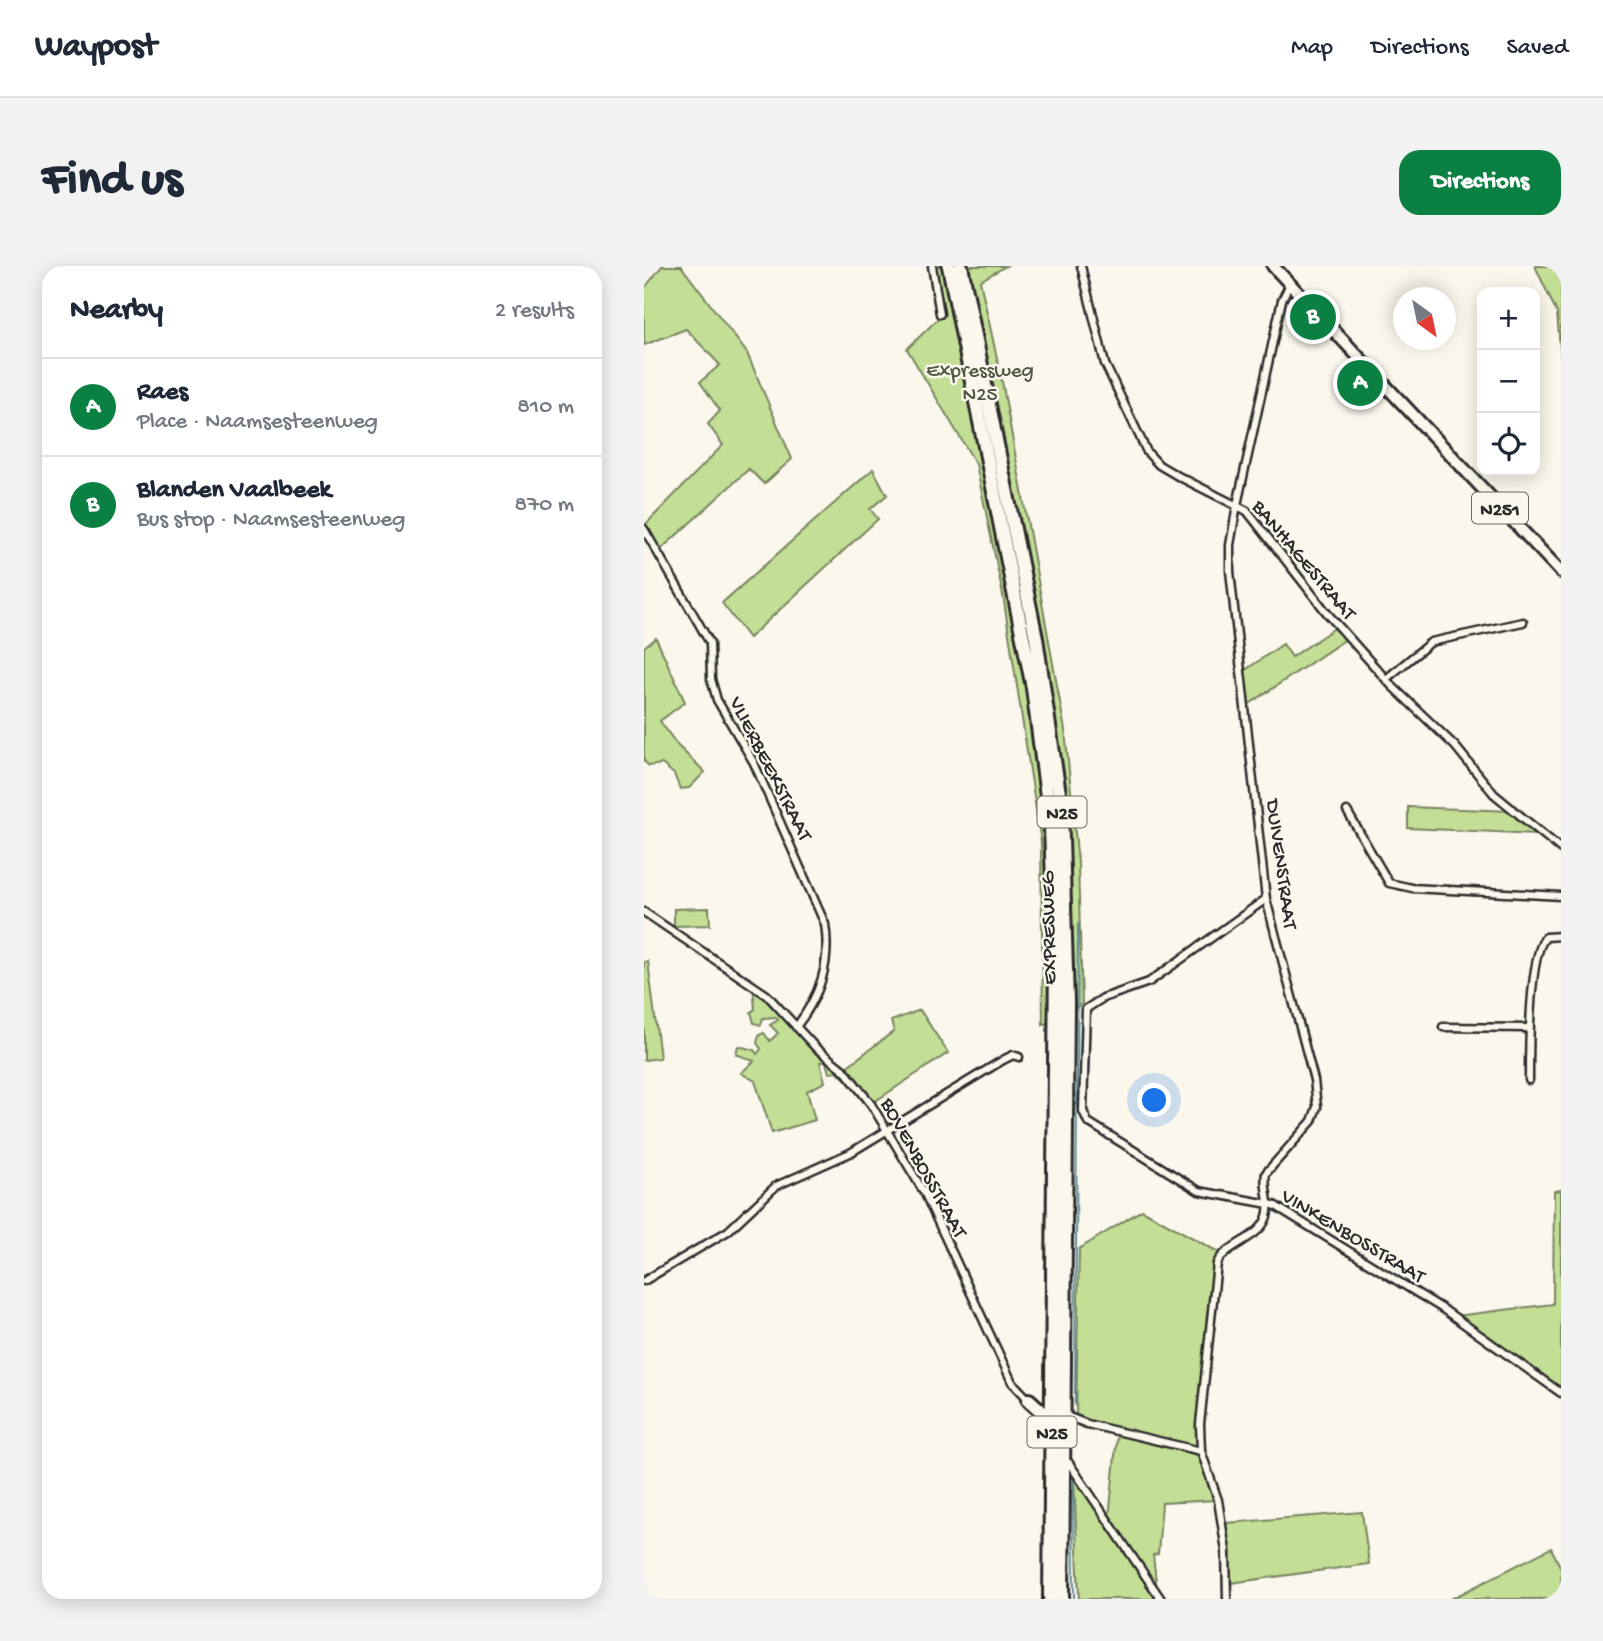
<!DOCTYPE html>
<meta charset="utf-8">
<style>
body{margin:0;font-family:"Gochi Hand",sans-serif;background:#f2f2f3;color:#1f2937}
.controls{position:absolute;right:21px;top:21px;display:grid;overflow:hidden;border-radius:14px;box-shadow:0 4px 18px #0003}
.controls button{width:63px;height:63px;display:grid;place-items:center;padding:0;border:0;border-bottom:2px solid #e0e1e3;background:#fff;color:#1f2937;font:35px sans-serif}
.compass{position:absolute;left:749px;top:21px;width:63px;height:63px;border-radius:50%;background:#fff;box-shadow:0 4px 18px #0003;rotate:147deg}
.you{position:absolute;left:511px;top:835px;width:24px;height:24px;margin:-18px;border:5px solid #fff;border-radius:50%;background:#1a73e8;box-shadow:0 0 0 10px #1a73e833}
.badge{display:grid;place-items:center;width:46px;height:46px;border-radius:50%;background:#0b8043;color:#fff;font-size:23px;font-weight:700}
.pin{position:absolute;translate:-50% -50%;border:4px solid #fff;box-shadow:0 2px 7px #0006}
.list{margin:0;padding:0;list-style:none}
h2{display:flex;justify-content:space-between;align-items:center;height:91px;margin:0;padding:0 28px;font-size:30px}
h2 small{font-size:23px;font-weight:400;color:#747a83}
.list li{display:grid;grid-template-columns:46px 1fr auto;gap:21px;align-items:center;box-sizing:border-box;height:98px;padding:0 28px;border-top:2px solid #e0e1e3}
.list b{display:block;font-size:26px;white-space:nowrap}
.list p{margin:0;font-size:23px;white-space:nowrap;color:#747a83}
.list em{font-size:23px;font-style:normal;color:#747a83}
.icon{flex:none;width:38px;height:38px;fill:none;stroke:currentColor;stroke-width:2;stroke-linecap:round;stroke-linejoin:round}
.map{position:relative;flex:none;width:917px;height:1333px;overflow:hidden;border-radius:21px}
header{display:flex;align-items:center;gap:42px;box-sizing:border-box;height:98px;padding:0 35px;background:#fff;border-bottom:2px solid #e0e1e3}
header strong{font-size:33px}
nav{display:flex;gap:38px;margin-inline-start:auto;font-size:24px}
.intro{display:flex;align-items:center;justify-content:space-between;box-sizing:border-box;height:168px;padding:0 42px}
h1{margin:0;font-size:49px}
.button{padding:18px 32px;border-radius:21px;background:#0b8043;color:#fff;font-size:24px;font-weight:700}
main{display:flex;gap:42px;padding:0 42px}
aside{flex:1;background:#fff;border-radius:21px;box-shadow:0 4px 18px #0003}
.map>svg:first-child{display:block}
.green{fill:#c3de95;stroke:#778460;stroke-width:2}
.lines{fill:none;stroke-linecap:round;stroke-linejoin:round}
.stream{stroke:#5d8997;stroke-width:2}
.street-casing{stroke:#2b2b2b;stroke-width:11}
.primary-casing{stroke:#2b2b2b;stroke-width:16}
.highway-casing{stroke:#2b2b2b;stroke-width:18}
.street{stroke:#fbf7ec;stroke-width:6}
.primary{stroke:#fbf7ec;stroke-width:10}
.highway{stroke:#fbf7ec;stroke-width:12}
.labels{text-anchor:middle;stroke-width:5;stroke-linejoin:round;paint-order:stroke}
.shield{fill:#fbf7ec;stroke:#696865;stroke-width:2}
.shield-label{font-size:19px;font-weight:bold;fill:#2b2b2b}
.park-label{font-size:21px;fill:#515846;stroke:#fbf7ec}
.street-label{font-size:21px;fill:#2b2b2b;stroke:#fbf7ec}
</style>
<header>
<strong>Waypost</strong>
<nav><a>Map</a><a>Directions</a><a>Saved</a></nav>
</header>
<div class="intro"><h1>Find us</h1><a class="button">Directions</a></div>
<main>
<aside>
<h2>Nearby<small>2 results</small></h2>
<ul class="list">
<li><span class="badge">A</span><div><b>Raes</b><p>Place · Naamsesteenweg</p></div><em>810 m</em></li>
<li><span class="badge">B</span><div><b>Blanden Vaalbeek</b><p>Bus stop · Naamsesteenweg</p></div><em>870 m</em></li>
</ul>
</aside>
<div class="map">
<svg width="917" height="1333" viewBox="0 0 917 1333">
<rect width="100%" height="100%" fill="#fbf7ec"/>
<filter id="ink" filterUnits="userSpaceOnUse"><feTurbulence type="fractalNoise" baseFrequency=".0143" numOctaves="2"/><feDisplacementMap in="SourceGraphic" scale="14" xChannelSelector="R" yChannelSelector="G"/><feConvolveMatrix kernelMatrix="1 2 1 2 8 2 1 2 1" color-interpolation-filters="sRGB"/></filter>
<g filter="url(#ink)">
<path class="green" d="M18,0H37L103,87L148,193L120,218L105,203L14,286L1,259L79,179L64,158L76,145L56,116L76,99L42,63L0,79V23Z
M290,0H362L336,15L358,115L421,464L434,597L438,738L399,759L397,576L359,329L332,198L263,83L300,47Z
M891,0H917V94L913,47Z
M229,203L243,229L226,243L234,253L105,372L78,337Z
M692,361L702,373L604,439L600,405L639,378L648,391Z
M12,372L41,436L16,455L34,480L61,506L45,522L36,523L30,508L18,498L5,500L0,495V381Z
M764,541L868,545L896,568L764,562Z
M65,642L66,659L30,660V643Z
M4,695L16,792L0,794V696Z
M109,719L172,782L201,802L250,765L247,755L276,744L304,787L227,838L209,815L205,816L193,806L185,807L182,796H176L181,816L163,825L171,854L128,867L111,815L97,807L110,795L92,788L94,780L110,784L113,788L117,783L113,777L115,769L120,767L126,775L134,767L126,759L134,754L132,751L119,752L117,759L110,757L107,746L111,743Z
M917,924V1123L812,1050L909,1038L910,925Z
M498,944L576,987L570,1001L554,1178L550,1182L432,1151L435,983Z
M473,1169L557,1190L573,1234L518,1237L514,1288L509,1289L514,1333H435L430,1210L465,1253Z
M718,1246L725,1298L586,1317L582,1257Z
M907,1282L917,1302V1333H807Z"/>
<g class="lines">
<path class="stream" d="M431,1138L434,658
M429,1209L430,1333"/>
<g class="street-casing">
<path id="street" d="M288,0L296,48
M437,0L461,98L503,186L515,199L532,209L603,245L683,347L747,419L811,480L850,528L917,583
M0,263L66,377L67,413L73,434L110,497L181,658C187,698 176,730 152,761
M742,413L787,376L879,356
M703,545L745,617L768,622L917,630
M622,633L505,716L459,732L442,743L439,845L444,856L555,925L630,939L799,1043L917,1127
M0,646L123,729L172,782L201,805L227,838L281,928L368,1116L385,1134
M799,761L884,762
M885,814C885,788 885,687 902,671L917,670
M0,1015L84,965L132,920L206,887L359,794L369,789L375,791
M425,1151L443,1158L557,1185
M425,1197L517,1333
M583,1333L582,1285L574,1234L557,1185L556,1158L573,997C584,976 620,973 624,946C626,933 619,920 622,907L668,855L673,841L670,814L622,633L586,305V279L593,239L638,34L646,18"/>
</g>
<g class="primary-casing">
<path id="primary" d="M629,0L917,306"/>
</g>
<g class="highway-casing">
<path id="highway" d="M305,0L389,422L407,562L412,694L406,1333
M317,0L392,372L417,541L423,736L418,1333
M385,1134L409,1156"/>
</g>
<use href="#street" class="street"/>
<use href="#primary" class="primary"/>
<use href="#highway" class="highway"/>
</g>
</g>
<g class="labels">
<g class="shield">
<rect x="828" y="226.5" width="56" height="31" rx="5"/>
<rect x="393.5" y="530.5" width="49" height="31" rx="5"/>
<rect x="383.5" y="1150.5" width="49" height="31" rx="5"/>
</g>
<g class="shield-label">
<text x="856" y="249">N251</text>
<text x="418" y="553">N25</text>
<text x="408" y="1173">N25</text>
</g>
<g class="park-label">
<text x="336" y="110">Expressweg<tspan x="336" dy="24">N25</tspan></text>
</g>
<g class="street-label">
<text transform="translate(661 293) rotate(50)" y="7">BANHAGESTRAAT</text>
<text transform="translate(128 502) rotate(63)" y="7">VLIERBEEKSTRAAT</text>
<text transform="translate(639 598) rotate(82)" y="7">DUIVENSTRAAT</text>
<text transform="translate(403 662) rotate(-91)" y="7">EXPRESWEG</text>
<text transform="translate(281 901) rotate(61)" y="7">BOVENBOSSTRAAT</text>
<text transform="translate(710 969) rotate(31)" y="7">VINKENBOSSTRAAT</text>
</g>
</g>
</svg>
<div class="controls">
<button>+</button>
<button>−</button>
<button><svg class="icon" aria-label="locate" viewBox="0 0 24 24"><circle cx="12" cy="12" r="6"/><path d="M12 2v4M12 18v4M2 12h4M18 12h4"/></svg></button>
</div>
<svg class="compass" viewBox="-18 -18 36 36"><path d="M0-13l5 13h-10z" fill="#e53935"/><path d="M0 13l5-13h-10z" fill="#747a83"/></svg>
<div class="you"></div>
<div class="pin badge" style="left:716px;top:117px">A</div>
<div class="pin badge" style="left:669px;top:51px">B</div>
</div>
</main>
